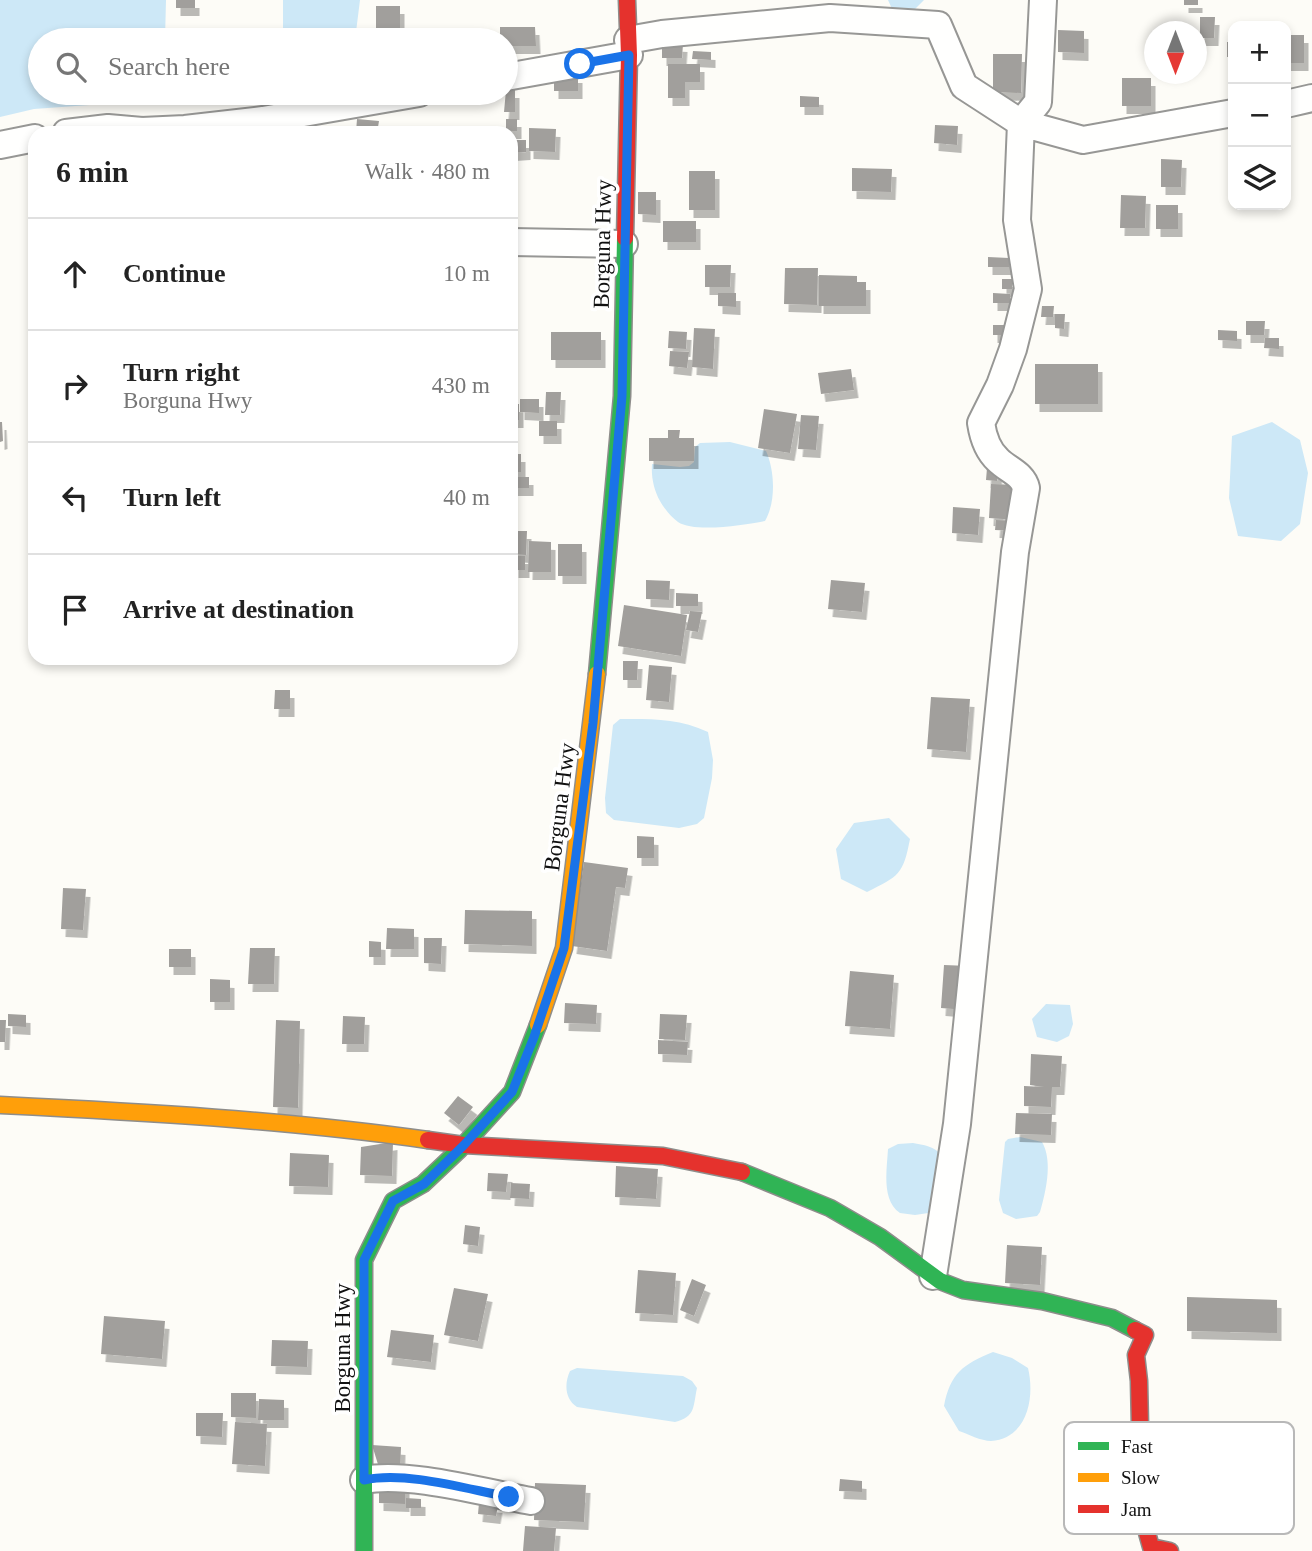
<!DOCTYPE html>
<meta charset="utf-8">
<style>
body{margin:0;font-family:"Times New Roman",serif;background:#f2f2f2;color:#222}
.controls{position:absolute;right:21px;top:21px;display:grid;overflow:hidden;border-radius:14px;box-shadow:0 4px 10px #0003}
.controls button{width:63px;height:63px;display:grid;place-items:center;padding:0;border:0;border-bottom:2px solid #e0e0e0;background:#fff;color:#222;font:35px sans-serif}
.compass{position:absolute;left:1144px;top:21px;width:63px;height:63px;border-radius:50%;background:#fff;box-shadow:0 4px 10px #0003;rotate:180deg}
.stop{position:absolute;width:21px;height:21px;margin:-16px;border:5px solid #1a73e8;border-radius:50%;background:#fff}
.stop.end{background:#1a73e8;border-color:#fff;box-shadow:0 2px 7px #0008}
.list{margin:0;padding:0;list-style:none}
h2{display:flex;justify-content:space-between;align-items:center;height:91px;margin:0;padding:0 28px;font-size:30px}
h2 small{font-size:23px;font-weight:400;color:#767676}
.list li{display:grid;grid-template-columns:46px 1fr auto;gap:21px;align-items:center;box-sizing:border-box;height:112px;padding:0 28px;border-top:2px solid #e0e0e0}
.list b{display:block;font-size:26px;white-space:nowrap}
.list p{margin:0;font-size:23px;white-space:nowrap;color:#767676}
.list em{font-size:23px;font-style:normal;color:#767676}
.icon{flex:none;width:38px;height:38px;fill:none;stroke:currentColor;stroke-width:2;stroke-linecap:round;stroke-linejoin:round}
.map{position:relative;flex:none;width:1312px;height:1551px;overflow:hidden}
.search{position:absolute;background:#fff;box-shadow:0 4px 10px #0003;left:28px;top:28px;width:490px;height:77px;display:flex;align-items:center;gap:18px;box-sizing:border-box;padding:0 24px;border-radius:38px;color:#767676;font-size:26px}
.panel{position:absolute;background:#fff;box-shadow:0 4px 10px #0003;left:28px;top:126px;width:490px;height:539px;border-radius:21px}
.map>svg:first-child{display:block}
.water{fill:#cde8f7}
.building{fill:#a19f9c;filter:url(#shadow)}
.lines{fill:none;stroke-linecap:round;stroke-linejoin:round}
.street-casing{stroke:#979795;stroke-width:30}
.fast-casing{stroke:#8e8d8b;stroke-width:19}
.slow-casing{stroke:#8e8d8b;stroke-width:19}
.jam-casing{stroke:#8e8d8b;stroke-width:19}
.street{stroke:#fffffe;stroke-width:26}
.fast{stroke:#30b455;stroke-width:16}
.slow{stroke:#ff9f0a;stroke-width:16}
.jam{stroke:#e5322d;stroke-width:16}
.route{stroke:#1a73e8;stroke-width:9}
.labels{text-anchor:middle;stroke-width:7;stroke-linejoin:round;paint-order:stroke}
.street-label{font-size:23px;fill:#111;stroke:#fff}
.key{fill:#fff;stroke:#b8b8b8;stroke-width:2}
.key-label{font-size:19px;fill:#111}
</style>
<div class="map">
<svg width="1312" height="1551" viewBox="0 0 1312 1551">
<defs>
<filter id="shadow"><feDropShadow dx="4.5" dy="8" stdDeviation="0" flood-color="#0004"/></filter>
</defs>
<rect width="100%" height="100%" fill="#fdfcf7"/>
<path class="water" d="M0,0H166L165,40H40V93H151L131,102L34,109L0,117Z
M283,0H360L355,40H283Z
M888,0H924L915,9L893,11Z
M1272,422L1300,440L1308,473L1300,524L1281,541L1238,536L1229,498L1232,436Z
M730,442L766,451C775,471 776,502 765,521C746,525 694,533 678,522C671,517 664,508 660,501C654,490 651,477 652,464L680,467L689,466L694,462L695,447L700,443Z
M620,719C652,719 678,718 708,732L713,760L712,778L704,818L697,824L679,828L614,820L606,813L605,798L613,725Z
M889,818L910,839C903,875 899,876 867,892L841,879L836,849L854,823Z
M1046,1004L1070,1005L1073,1024L1069,1036L1057,1042L1037,1037L1032,1019Z
M1020,1137L1042,1142C1053,1161 1046,1191 1040,1212L1037,1216L1016,1219L1003,1213L999,1200L1005,1142L1008,1139Z
M913,1143C923,1145 935,1146 942,1156L935,1212L915,1215L900,1213C881,1200 887,1169 888,1149L898,1144Z
M993,1352L1012,1358L1028,1368C1035,1397 1028,1438 991,1441C981,1441 968,1434 959,1431L944,1406C950,1374 963,1364 993,1352Z
M577,1368L683,1376L692,1381L697,1388C693,1406 696,1417 675,1422L577,1407C565,1399 564,1384 570,1371Z"/>
<path class="building" d="M176,0H195V8H176Z
M1184,0H1198V5H1184Z
M376,6H400V40H376Z
M1200,17H1215L1214,38H1200Z
M500,27H535L536,46H506V40H500Z
M1058,30L1084,31V53L1058,52Z
M1286,35H1304V63H1286Z
M1227,42H1233V57H1227Z
M662,43L683,44L682,58H662Z
M693,51L711,52V60L692,59Z
M993,54H1022L1021,93L993,92Z
M668,64H700V82H685V98H668Z
M554,75H578V91H554Z
M1122,78H1151V106H1122Z
M506,90H515V112H504Z
M800,96L819,97V107H800Z
M357,119L379,121L377,133L356,132Z
M506,119H517V131H506Z
M935,125L958,126L957,145L934,143Z
M529,128L556,129L555,152L529,151Z
M511,140H526V152L511,153Z
M1161,159L1182,160L1181,187H1161Z
M852,168L892,169L891,192L852,191Z
M689,171H715V210H689Z
M638,192H656V215L638,214Z
M1121,195L1146,196L1145,228H1120Z
M1156,205H1178V229H1156Z
M663,221H696V242H663Z
M988,257L1009,258V267H988Z
M705,265H731L730,287H705Z
M785,268H818L817,305L784,304Z
M819,275L857,276V282H866V306H819Z
M1002,279H1012V289H1002Z
M718,293H736V307L718,306Z
M993,293L1010,294V303H993Z
M1042,306H1054L1053,317H1041Z
M1055,314H1065L1064,329L1055,328Z
M1246,321H1265L1264,335H1246Z
M993,325H1012L1011,335H993Z
M694,328L715,329L713,369L692,367Z
M1218,330L1237,331V341L1218,340Z
M669,331L687,332L686,349L668,348Z
M551,332H601V360H551Z
M1265,338H1279V349L1264,348Z
M670,351L689,352L687,368L669,366Z
M1035,364H1098V404H1035Z
M851,369L854,390L821,394L818,373Z
M546,392H561L560,415H545Z
M520,399H539V413L520,412Z
M511,404H519V420H511Z
M764,409L797,414L790,453L758,448Z
M801,415L819,416L816,450L798,449Z
M539,421H557V436H539Z
M0,422H2L3,441L0,442Z
M668,430H680L679,438H694V461H649V438H668Z
M511,454H521V472H511Z
M987,468L998,469L997,481L986,480Z
M511,477H529V488H511Z
M991,484L1019,485L1017,520L989,518Z
M953,507L980,509L978,535L952,533Z
M996,520L1017,521L1016,531L995,530Z
M511,531H527L526,555L511,554Z
M529,541L551,542V572H528Z
M558,544H582V576H558Z
M514,556H525V570H514Z
M646,580L670,581L669,600L646,599Z
M831,580L865,583L862,612L828,609Z
M676,593L698,594V606H676Z
M624,605L687,615L681,656L618,646Z
M690,611L702,612L698,632L686,630Z
M623,661H638L637,680H623Z
M649,665L672,667L669,702L646,700Z
M275,690H290V709H274Z
M931,697L970,699L966,752L927,749Z
M637,836L654,837V858H637Z
M584,862L628,868L625,888L616,887L607,951L572,946Z
M63,888L86,889L83,930L61,929Z
M465,910L532,911V946L464,944Z
M387,928L414,929V949H386Z
M424,938H442L441,964L424,963Z
M369,941L381,942V957H369Z
M250,948H275L274,984H248Z
M169,949H191V967H169Z
M944,965L969,966L966,1010L941,1008Z
M850,971L894,975L890,1029L845,1026Z
M210,979L230,980V1002H210Z
M565,1003L597,1005L596,1024L564,1023Z
M8,1014L26,1015V1027L8,1026Z
M660,1014L687,1015L685,1040L659,1039Z
M343,1016L365,1017L364,1044H342Z
M0,1020H6L5,1042H0Z
M276,1020L300,1021L298,1108L273,1107Z
M658,1040L688,1042L687,1055L658,1054Z
M1031,1054L1062,1056L1060,1087H1052L1051,1107L1024,1106V1086L1044,1087L1030,1085Z
M458,1096L473,1107L459,1125L444,1113Z
M1016,1113L1052,1114L1051,1135L1015,1134Z
M393,1142L392,1176L360,1175L361,1147Z
M290,1153L329,1155L328,1187L289,1186Z
M616,1166L658,1169L656,1199L615,1197Z
M488,1173L508,1174L506,1192L487,1191Z
M511,1183L530,1184L529,1199L510,1198Z
M465,1225L480,1227L478,1246L463,1244Z
M1007,1245L1042,1247L1040,1285L1005,1283Z
M638,1270L676,1273L673,1315L635,1313Z
M692,1279L706,1285L694,1316L680,1310Z
M454,1288L488,1294L478,1341L444,1335Z
M1187,1297L1277,1300V1333L1187,1331Z
M104,1316L165,1321L162,1359L101,1354Z
M391,1330L434,1335L431,1362L387,1357Z
M272,1340L308,1341L307,1367L271,1366Z
M231,1393H256V1418L231,1417Z
M259,1399L284,1400V1420H258Z
M196,1413H223L222,1437L196,1436Z
M235,1422L267,1424L265,1466L232,1464Z
M372,1445L401,1447L400,1475L381,1474Z
M840,1479L862,1481V1492L839,1491Z
M379,1480L405,1482V1504L379,1503Z
M535,1483L586,1485L584,1522L534,1520Z
M406,1498L421,1499V1508H406Z
M479,1503L498,1505L496,1516L478,1514Z
M525,1526L556,1528L554,1551H523Z"/>
<g class="lines">
<g class="street-casing">
<path id="street" d="M628,40L662,34L830,18L938,25L964,86L1021,123L1083,140L1233,113
M506,77L629,55
M1286,104L1312,98
M66,133L108,128L142,131L185,129L263,120L419,93
M0,145L35,138
M511,242L624,244
M933,1276L957,1124L1015,552L1026,488C1023,474 1008,470 998,460C988,451 983,436 981,423L1000,385L1013,349L1028,289L1017,220L1021,123L1038,102L1043,0
M364,1480C407,1471 486,1493 531,1501"/>
</g>
<g class="fast-casing">
<path id="fast" d="M597,674L622,396L625,238
M742,1172L830,1208L880,1237L940,1281L963,1290L1042,1301L1112,1318L1135,1330
M364,1551V1260L393,1201L423,1184L459,1150L512,1092L538,1025"/>
</g>
<g class="slow-casing">
<path id="slow" d="M538,1025L564,948L597,674
M0,1105C143,1112 286,1120 428,1140"/>
</g>
<g class="jam-casing">
<path id="jam" d="M625,238L629,55L627,0
M428,1140L464,1145L663,1156L742,1172
M1135,1330L1145,1335L1136,1355L1139,1381L1142,1515L1151,1547L1170,1551"/>
</g>
<use href="#street" class="street"/>
<use href="#fast" class="fast"/>
<use href="#slow" class="slow"/>
<use href="#jam" class="jam"/>
</g>
<g class="lines">
<path class="route" d="M509,1497C466,1489 407,1471 364,1480V1260L393,1201L424,1184L464,1145L512,1092L534,1037L564,948L593,723L622,396L629,55L580,64"/>
</g>
<g class="labels">
<g class="street-label">
<text transform="translate(602 244) rotate(-89)" y="8">Borguna Hwy</text>
<text transform="translate(559 807) rotate(-83)" y="8">Borguna Hwy</text>
<text transform="translate(342 1348) rotate(-90)" y="8">Borguna Hwy</text>
</g>
</g>
<rect x="1064" y="1422" width="230" height="112" rx="10" class="key"/>
<rect x="1078" y="1442" width="31" height="8" fill="#30b455"/>
<rect x="1078" y="1473" width="31" height="9" fill="#ff9f0a"/>
<rect x="1078" y="1505" width="31" height="8" fill="#e5322d"/>
<g class="key-label">
<text x="1121" y="1453">Fast</text>
<text x="1121" y="1484">Slow</text>
<text x="1121" y="1516">Jam</text>
</g>
</svg>
<div class="controls">
<button>+</button>
<button>−</button>
<button><svg class="icon" aria-label="layers" viewBox="0 0 24 24"><path d="M12 4l9 5-9 5-9-5zM3 14l9 5 9-5"/></svg></button>
</div>
<svg class="compass" viewBox="-18 -18 36 36"><path d="M0-13l5 13h-10z" fill="#e53935"/><path d="M0 13l5-13h-10z" fill="#767676"/></svg>
<div class="stop" style="left:580px;top:64px"></div>
<div class="stop end" style="left:509px;top:1497px"></div>
<div class="search"><svg class="icon" aria-label="search" viewBox="0 0 24 24"><circle cx="10" cy="10" r="6"/><path d="M15 15l6 6"/></svg>Search here</div>
<section class="panel">
<h2>6 min<small>Walk · 480 m</small></h2>
<ul class="list">
<li><svg class="icon" aria-label="ahead" viewBox="0 0 24 24"><path d="M12 20V5M6 11l6-6 6 6"/></svg><div><b>Continue</b></div><em>10 m</em></li>
<li><svg class="icon" aria-label="right" viewBox="0 0 24 24"><path d="M7 20v-9h11M14 6l5 5-5 5"/></svg><div><b>Turn right</b><p>Borguna Hwy</p></div><em>430 m</em></li>
<li><svg class="icon" aria-label="left" viewBox="0 0 24 24"><path d="M17 20v-9H6M10 6l-5 5 5 5"/></svg><div><b>Turn left</b></div><em>40 m</em></li>
<li><svg class="icon" aria-label="arrive" viewBox="0 0 24 24"><path d="M6 21V4h12l-3 4 3 4H6"/></svg><div><b>Arrive at destination</b></div></li>
</ul>
</section>
</div>
